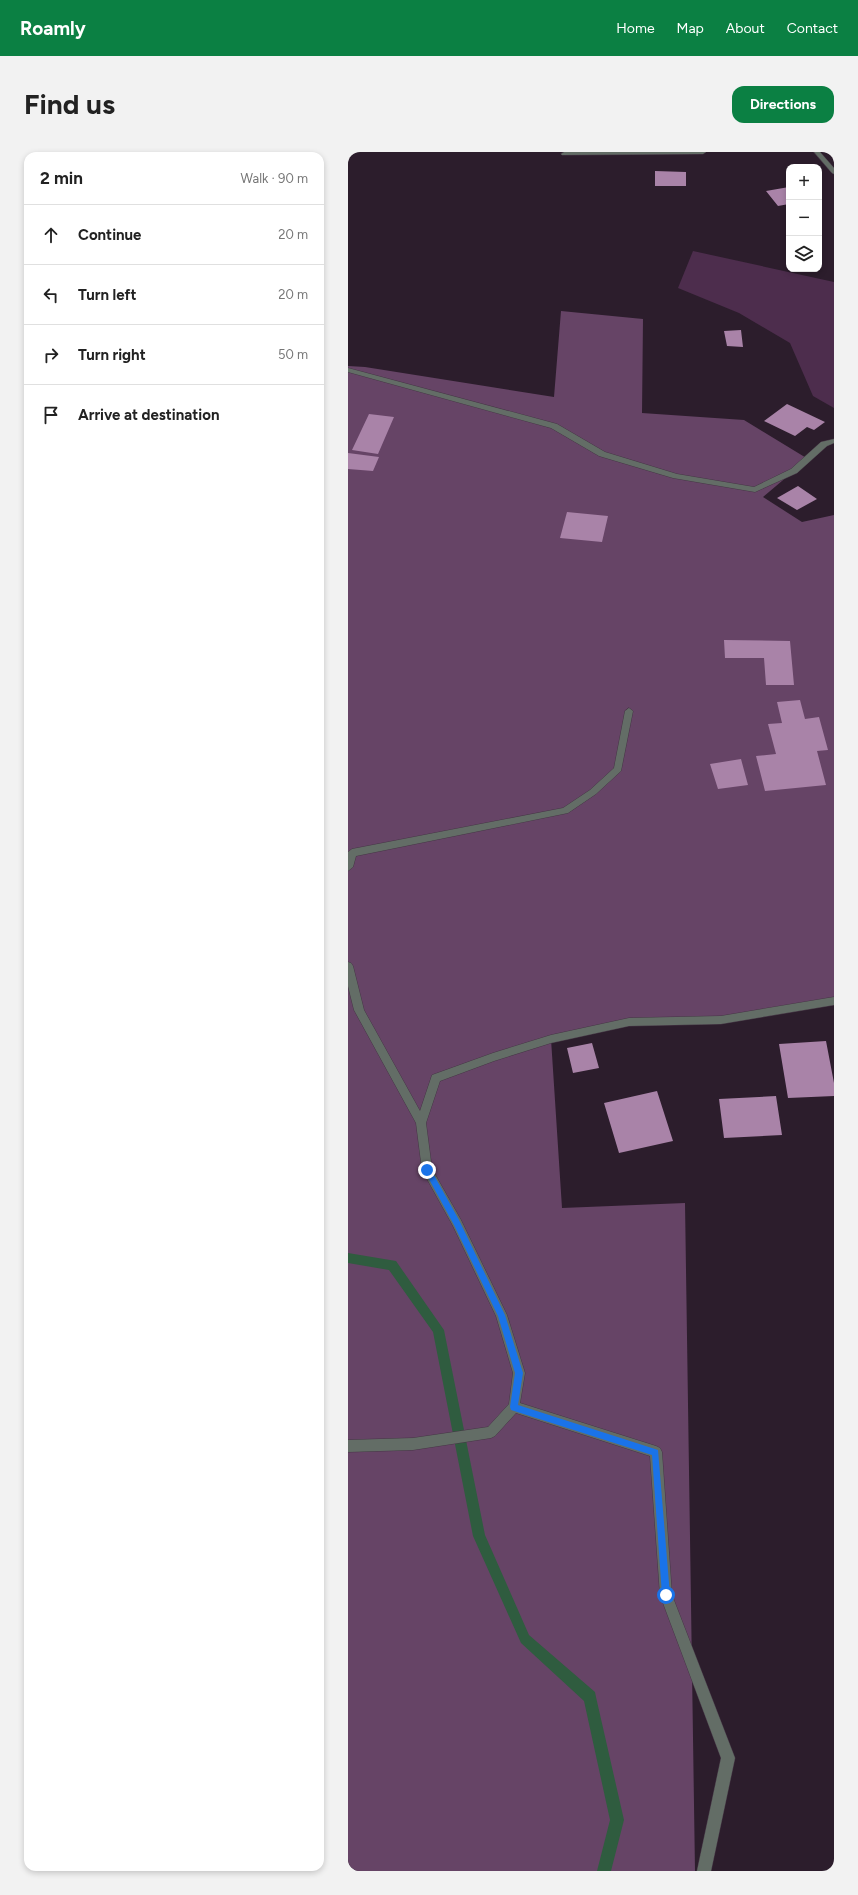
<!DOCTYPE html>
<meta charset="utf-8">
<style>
body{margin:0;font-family:Figtree,sans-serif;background:#f2f2f2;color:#222}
.controls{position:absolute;right:12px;top:12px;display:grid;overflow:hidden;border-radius:8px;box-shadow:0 2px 6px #0003}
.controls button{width:36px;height:36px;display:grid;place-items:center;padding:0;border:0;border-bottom:1px solid #e0e0e0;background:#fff;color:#222;font:20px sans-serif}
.stop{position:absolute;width:12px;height:12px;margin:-9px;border:3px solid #1a73e8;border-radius:50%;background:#fff}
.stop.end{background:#1a73e8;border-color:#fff;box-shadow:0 1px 4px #0008}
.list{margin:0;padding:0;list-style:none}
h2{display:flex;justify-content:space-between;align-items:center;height:52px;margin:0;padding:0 16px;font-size:17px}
h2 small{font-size:13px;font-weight:400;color:#767676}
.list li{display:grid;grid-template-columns:26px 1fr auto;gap:12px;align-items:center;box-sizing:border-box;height:60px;padding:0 16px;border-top:1px solid #e0e0e0}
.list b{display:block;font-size:15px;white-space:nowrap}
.list em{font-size:13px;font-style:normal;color:#767676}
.icon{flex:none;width:22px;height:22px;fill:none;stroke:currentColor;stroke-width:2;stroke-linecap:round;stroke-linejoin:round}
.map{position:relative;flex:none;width:486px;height:1719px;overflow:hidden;border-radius:12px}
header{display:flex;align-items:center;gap:24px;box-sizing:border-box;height:56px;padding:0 20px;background:#0b8043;color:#fff}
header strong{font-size:19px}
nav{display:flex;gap:22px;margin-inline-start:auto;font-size:14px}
.intro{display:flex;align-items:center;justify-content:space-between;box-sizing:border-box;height:96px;padding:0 24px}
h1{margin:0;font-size:28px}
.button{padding:10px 18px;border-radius:12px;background:#0b8043;color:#fff;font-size:14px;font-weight:700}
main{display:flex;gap:24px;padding:0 24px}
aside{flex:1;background:#fff;border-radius:12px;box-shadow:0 2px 6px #0003}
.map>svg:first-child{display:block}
.green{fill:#4d2d4d}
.forest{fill:#646}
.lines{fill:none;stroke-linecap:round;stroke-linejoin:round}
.stream{fill:#2f5c3f;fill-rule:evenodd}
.building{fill:#a983a8}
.minor-casing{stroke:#463746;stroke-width:1}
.minor{fill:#636d66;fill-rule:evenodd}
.route{fill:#1a73e8}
</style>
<header>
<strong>Roamly</strong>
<nav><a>Home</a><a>Map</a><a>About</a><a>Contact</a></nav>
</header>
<div class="intro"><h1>Find us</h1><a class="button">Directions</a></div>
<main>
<aside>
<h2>2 min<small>Walk · 90 m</small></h2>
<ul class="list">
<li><svg class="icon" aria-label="ahead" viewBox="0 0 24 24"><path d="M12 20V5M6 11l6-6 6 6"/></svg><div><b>Continue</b></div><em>20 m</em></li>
<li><svg class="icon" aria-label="left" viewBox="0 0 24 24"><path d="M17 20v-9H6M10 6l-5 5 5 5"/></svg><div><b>Turn left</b></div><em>20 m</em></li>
<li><svg class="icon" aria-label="right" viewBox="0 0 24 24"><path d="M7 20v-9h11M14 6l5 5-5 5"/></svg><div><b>Turn right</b></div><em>50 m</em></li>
<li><svg class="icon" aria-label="arrive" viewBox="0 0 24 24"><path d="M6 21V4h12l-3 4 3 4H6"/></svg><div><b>Arrive at destination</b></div></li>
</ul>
</aside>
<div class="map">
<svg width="486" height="1719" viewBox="0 0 486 1719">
<rect width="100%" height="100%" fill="#2c1d2c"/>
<path class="green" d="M345,99L486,130V256L465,244L442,191L391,161L330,136Z"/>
<path class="forest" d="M213,159L295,167L294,261L396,268L460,307L415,345L454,370L486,363V848L373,868L281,870L203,887L214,1056L337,1051L347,1719H0V214L17,215L206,245Z"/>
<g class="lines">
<path class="stream" d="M0,1101L48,1109L96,1178L137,1383L181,1483L247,1540L248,1545L276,1668L263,1719H249L262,1668L236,1549L173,1491L125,1384L85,1180L41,1118L0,1111Z"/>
</g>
<path class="building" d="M307,19L338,20V34H307Z
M441,35V52L430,54L418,39Z
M393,178L395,195L379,194L376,179Z
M439,252L477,270L466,278L459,275L447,284L416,269Z
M21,262L46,265L30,302L4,298Z
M0,301L31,305L25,319L0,317Z
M450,334L469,347L449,358L429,346Z
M219,360L260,364L254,390L212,386Z
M376,488L442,489L446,533H418L416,506H377Z
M452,548L457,567L471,565L480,598L469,599L478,633L417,639L408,604L428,602L420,572L434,571L429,550Z
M393,607L400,633L370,637L362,612Z
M478,889L486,931V944L440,946L431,892Z
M244,891L251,916L225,921L219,896Z
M309,939L325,989L271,1001L256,951Z
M428,944L434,983L376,986L371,947Z"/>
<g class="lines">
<g class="minor-casing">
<path id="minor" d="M216,0H358L355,2L214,3L213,2Z
M466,0H472L486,16V22L484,21Z
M0,216L209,272L257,300L329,322L406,335L443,317L473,290L486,287V291L479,294L449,321L407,340L325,326L251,304L203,276L0,220Z
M281,556L285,559L273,619L248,642L220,661L8,704L5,715L0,719V700L4,697L215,656L242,638L266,616L277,559Z
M0,810L3,811L5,814L16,858L72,959L84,923L145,901L203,883L281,866L373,864L486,845V853L373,872L281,874L203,891L146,909L92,929L78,971L84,1017L113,1068L159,1163L177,1221L172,1251L308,1294L312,1296L314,1300L324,1443L387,1606L363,1719H349L373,1606L312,1443L302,1304L168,1261L147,1284L143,1286L65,1298L0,1300V1288L65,1286L140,1275L161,1252L165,1221L148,1164L105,1074L74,1018L68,971L6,858L0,834Z"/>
</g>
<use href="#minor" class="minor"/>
</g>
<path class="route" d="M79,1015L82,1016L111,1068L157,1163L175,1221L170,1253L310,1298L322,1443L321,1446H315L314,1443L304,1303L163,1258L162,1255L167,1221L150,1164L106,1073L76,1018Z"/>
</svg>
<div class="controls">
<button>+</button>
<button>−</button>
<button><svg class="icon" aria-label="layers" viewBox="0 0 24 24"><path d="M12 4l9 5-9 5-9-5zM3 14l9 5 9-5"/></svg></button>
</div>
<div class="stop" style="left:318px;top:1443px"></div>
<div class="stop end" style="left:79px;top:1018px"></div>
</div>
</main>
